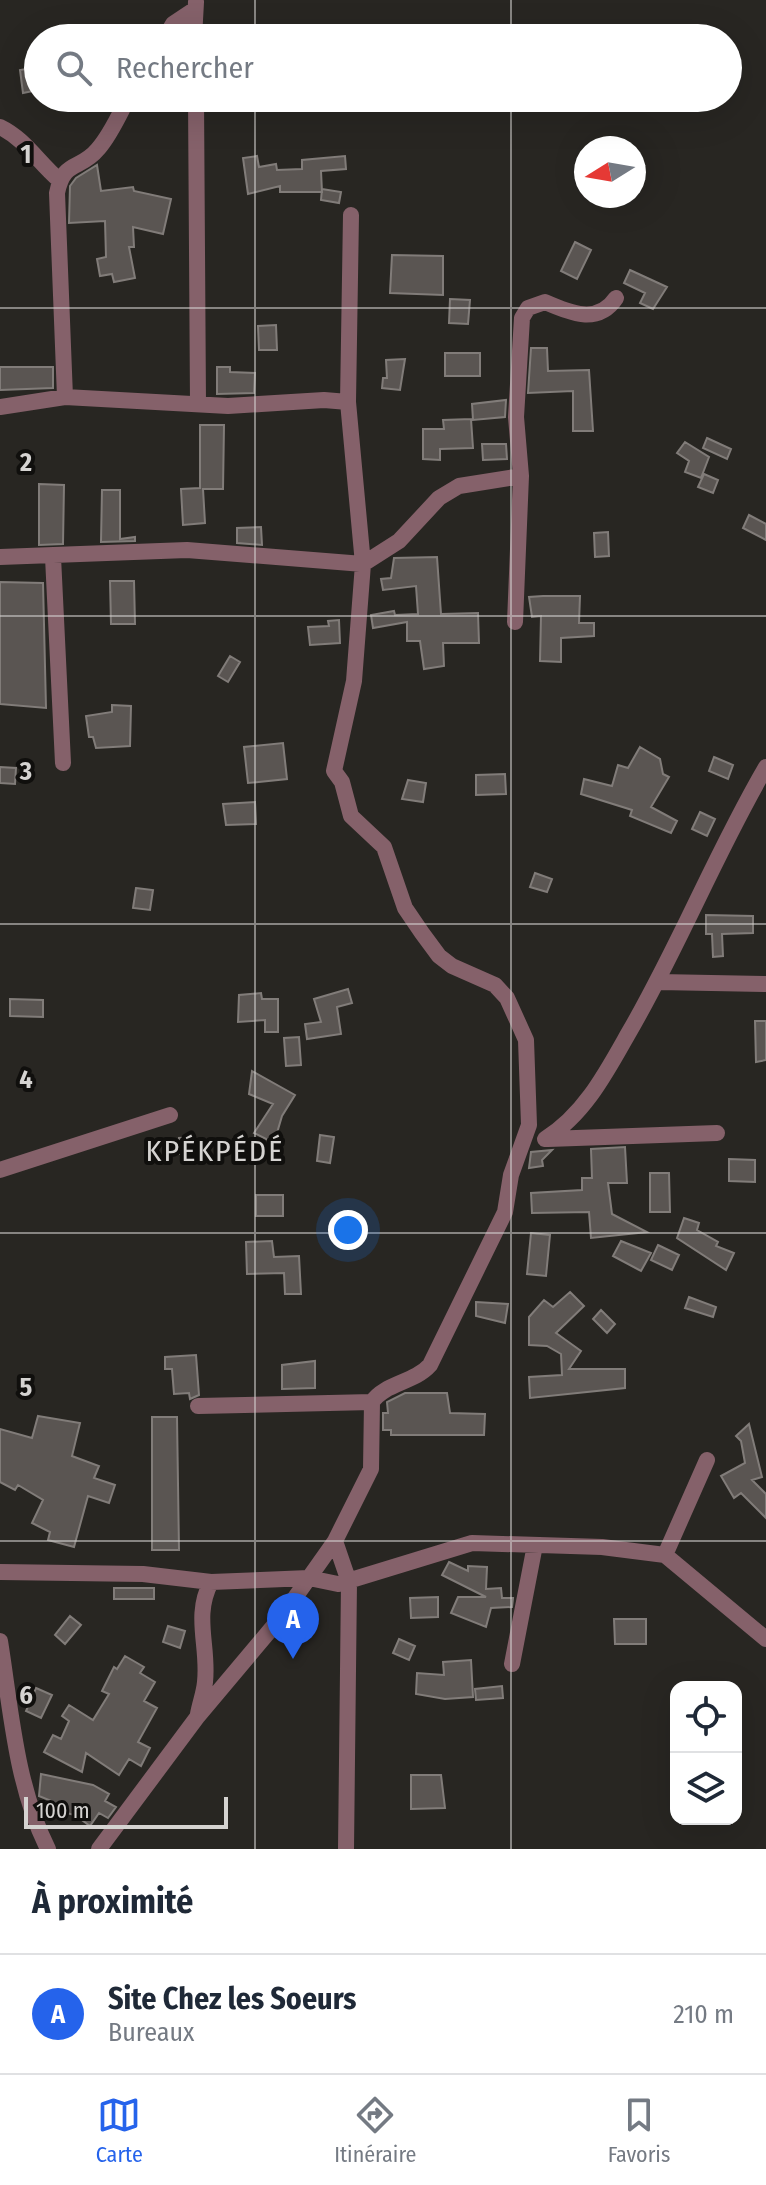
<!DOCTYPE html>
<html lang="fr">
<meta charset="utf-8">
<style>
body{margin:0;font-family:"Fira Sans Condensed",sans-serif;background:#f6f6f7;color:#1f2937}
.controls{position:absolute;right:24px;bottom:24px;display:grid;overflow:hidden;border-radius:16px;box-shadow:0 8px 32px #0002}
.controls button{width:72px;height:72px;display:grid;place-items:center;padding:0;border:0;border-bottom:2px solid #e0e1e3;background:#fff;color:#1f2937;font:40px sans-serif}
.compass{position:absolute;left:574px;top:136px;width:72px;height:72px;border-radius:50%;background:#fff;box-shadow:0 8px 32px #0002;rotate:259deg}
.scale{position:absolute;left:24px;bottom:20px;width:204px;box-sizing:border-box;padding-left:8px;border:4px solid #d5d3d1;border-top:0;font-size:22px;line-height:28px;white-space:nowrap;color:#d5d3d1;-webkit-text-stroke:6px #100f0d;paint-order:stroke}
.you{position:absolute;left:348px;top:1230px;width:28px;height:28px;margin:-20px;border:6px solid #fff;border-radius:50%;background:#1a73e8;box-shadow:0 0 0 12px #1a73e833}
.badge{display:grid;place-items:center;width:52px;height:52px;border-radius:50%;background:#2563eb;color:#fff;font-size:26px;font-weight:700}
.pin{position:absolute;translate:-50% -66px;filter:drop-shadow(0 2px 4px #0008)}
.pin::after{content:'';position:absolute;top:42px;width:28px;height:24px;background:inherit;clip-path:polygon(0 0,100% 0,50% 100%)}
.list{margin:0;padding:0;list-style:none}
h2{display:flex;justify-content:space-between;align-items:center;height:104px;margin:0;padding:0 32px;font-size:34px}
h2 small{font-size:26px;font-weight:400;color:#747a83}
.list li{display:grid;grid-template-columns:52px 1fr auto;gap:24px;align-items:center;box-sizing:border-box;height:120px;padding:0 32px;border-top:2px solid #e0e1e3}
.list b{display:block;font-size:30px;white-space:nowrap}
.list p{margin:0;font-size:26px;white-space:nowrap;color:#747a83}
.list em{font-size:26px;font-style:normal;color:#747a83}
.icon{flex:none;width:44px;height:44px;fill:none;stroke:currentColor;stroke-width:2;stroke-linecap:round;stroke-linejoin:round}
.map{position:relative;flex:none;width:766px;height:1849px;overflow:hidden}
.search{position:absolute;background:#fff;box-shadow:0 8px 32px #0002;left:24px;right:24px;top:24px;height:88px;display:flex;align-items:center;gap:20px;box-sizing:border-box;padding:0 28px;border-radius:44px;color:#747a83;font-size:30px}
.sheet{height:224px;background:#fff}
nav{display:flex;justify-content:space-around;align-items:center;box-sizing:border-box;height:112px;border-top:2px solid #e0e1e3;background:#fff;font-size:22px;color:#747a83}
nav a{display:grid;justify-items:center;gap:4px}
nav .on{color:#2563eb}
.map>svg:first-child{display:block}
.building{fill:#5a5552;stroke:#817c79;stroke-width:2}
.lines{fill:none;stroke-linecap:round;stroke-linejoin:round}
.minor{stroke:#85616a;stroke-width:16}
.grid{fill:none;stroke:#d5d3d1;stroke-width:2;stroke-opacity:0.55}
.labels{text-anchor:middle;stroke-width:8;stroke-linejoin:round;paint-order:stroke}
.quarter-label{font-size:30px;letter-spacing:2px;fill:#d5d3d1;stroke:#100f0d}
.grid-label{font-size:26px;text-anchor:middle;font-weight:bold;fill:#d5d3d1;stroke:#100f0d;stroke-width:8;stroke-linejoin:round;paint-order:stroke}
</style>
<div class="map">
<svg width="766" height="1849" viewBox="0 0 766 1849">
<rect width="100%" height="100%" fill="#282622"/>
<path class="building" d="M38,67V90L23,93L20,70Z
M257,156L259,167L276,164L277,170L302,169V160L345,156L346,169L321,171L322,192H280V186L248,194L243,158Z
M97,165L101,191L133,187L134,191L171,199L163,234L133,227L134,247H129L135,278L114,282L112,274L100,276L97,259L106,257L105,221L69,223L70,186L76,178Z
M322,189L341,192L339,203L321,200Z
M575,242L591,250L577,279L561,271Z
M392,255L443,256V295L390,293Z
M630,270L667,287L653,309L640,303L645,293L624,283Z
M450,299L470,300L468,324L449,323Z
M276,325L277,350H259L258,326Z
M531,348H547L548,371L589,370L593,431H573V391L528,393Z
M445,353H480V376H445Z
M405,359L400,390L382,388L383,378H387L386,360Z
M0,367H53V388L0,390Z
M217,367H230V372L255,373L254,393L217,394Z
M506,400L505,417L473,420L472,404Z
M471,419L473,448L440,449V460L423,459V429H444L443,420Z
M200,425H224L223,489H203L205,523L183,525L181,489L200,488Z
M707,438L731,449L727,459L703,448Z
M685,442L709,457L701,478L685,472L689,461L677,453Z
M482,444H506L507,459L483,460Z
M704,474L718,480L713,493L698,487Z
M39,484L64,485L63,544L39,545Z
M102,490H120V539L135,537V541L101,542Z
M749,515L766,524V540L743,528Z
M261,527L262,545L237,543V528Z
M608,532L609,556L595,557L594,533Z
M437,557L441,614L478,613L479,643H443L444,666L424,669L420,641H407V622L373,628L371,615L394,611L395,615L418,614L416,586L383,590L381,579L391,578L394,558Z
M110,581H134L135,624H111Z
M0,582L43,583L46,708L0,704Z
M543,596H580L579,623H594V636L561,638V662L540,661L541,616L532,617L529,597Z
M339,620L340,643L310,645L308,627L329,626L328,621Z
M230,656L240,662L228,682L218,676Z
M112,705L131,706L130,746L96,748L93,737H89L86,716L112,712Z
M283,743L287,779L248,783L244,747Z
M640,747L660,759L663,774L669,777L651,807L677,821L671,833L630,816L632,810L581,794L584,779L612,786L618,765L628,768Z
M714,757L733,765L728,779L709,771Z
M0,767L16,768L15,784L0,783Z
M505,774L506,794L476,795V775Z
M408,780L426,783L423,802L402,799Z
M255,802L256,824L226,825L223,804Z
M700,812L715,819L707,836L692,829Z
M535,873L552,879L547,892L530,887Z
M136,888L153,890L150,910L133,908Z
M706,915L753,916V933L722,934L723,956L713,957L712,934H706Z
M348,989L352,1003L337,1007L341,1034L307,1039L305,1024L321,1022L314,999Z
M261,993L262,999H278V1032H265V1020L238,1022L239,995Z
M10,999L43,1000V1017L10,1016Z
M755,1021H766V1060L756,1062Z
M299,1037L301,1065L286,1066L284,1038Z
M252,1071L295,1095L282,1116L274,1143L254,1133L273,1104L249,1094Z
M320,1135L334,1137L330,1163L317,1161Z
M193,1137L194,1153L180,1154L179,1138Z
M625,1147L627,1183H608L612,1214L647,1232L591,1238L589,1212L532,1213L531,1193L582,1190V1178H592L591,1149Z
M552,1150L542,1160L543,1166L529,1168L531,1152Z
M729,1159L755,1160V1182L729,1181Z
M650,1173H669L670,1212H650Z
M256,1195H283V1216H256Z
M684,1218L699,1223L697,1230L718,1242L716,1246L734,1253L726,1270L677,1238Z
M531,1233L550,1235L546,1276L527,1274Z
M272,1241L274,1257L299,1256L301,1294H285L284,1273L247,1274L246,1242Z
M621,1241L651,1253L641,1271L613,1256Z
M658,1245L679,1255L672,1270L651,1260Z
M570,1292L584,1306L556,1333L581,1351L569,1369H625V1388L530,1398L529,1377L562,1375L561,1354L547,1346L529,1345V1317L544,1300L553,1307Z
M689,1297L716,1307L713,1317L685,1308Z
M476,1302L508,1304L505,1323L476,1316Z
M601,1310L615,1324L607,1333L593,1319Z
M196,1355L199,1395L190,1399L189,1393L174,1394L172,1369H165V1357Z
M315,1361V1388L282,1389V1365Z
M405,1393H447L450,1413L485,1414L484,1435H391V1430H383V1413H388L387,1402Z
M38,1416L80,1423L72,1456L99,1466L94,1478L115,1485L109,1503L88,1496L74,1547L48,1540L50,1532L32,1523L43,1500L18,1485L15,1490L0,1482V1429L32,1438Z
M152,1417H177L179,1550H152Z
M749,1424L762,1477L752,1480L766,1494V1518L741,1493L734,1498L721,1476L745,1463L741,1441L736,1436Z
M449,1562L468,1571V1566L487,1567L486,1589L501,1588L502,1598H513L512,1607L491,1608L486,1627L451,1613L458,1597H486L442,1575Z
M114,1588H154V1599H114Z
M438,1597V1617L411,1618L410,1598Z
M70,1616L81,1625L65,1644L55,1635Z
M614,1619H646V1644H615Z
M168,1626L185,1631L180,1648L163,1642Z
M399,1639L415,1646L409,1660L393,1653Z
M125,1656L144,1667L140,1673L155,1682L144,1701L157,1708L138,1742L150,1748L141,1766L129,1759L119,1775L86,1753L82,1772L44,1752L53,1735L61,1739L69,1721L62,1716L69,1705L93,1720L109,1694L102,1691L114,1667L117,1669Z
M471,1660L473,1697L445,1699L416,1694L417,1673L444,1675L443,1662Z
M502,1686L503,1698L476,1700L475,1689Z
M36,1688L52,1695L41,1718L26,1711Z
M41,1774L93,1785L109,1794L105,1801L116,1807L108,1818L99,1813L90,1826L75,1815L52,1810L54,1802L39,1796Z
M411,1775H441L445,1808L411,1809Z"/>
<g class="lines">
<path class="minor" d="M165,38L173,24L194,10
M194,38L196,2
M196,98L198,403
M0,127C25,139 38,162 59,180
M65,397L57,193C64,159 80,171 98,149C111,134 119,115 128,98
M0,407L65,397L228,406L324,400L348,402
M521,476L516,417L522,318L528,308L545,302C570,313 598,325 616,298
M0,557L187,550L363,564L399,541L439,498L459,486L521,476L515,622
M53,557L63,763
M659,982L766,984
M545,1139C584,1115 606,1073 628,1034C679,947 715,854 766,767
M548,1139L717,1133
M0,1170L170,1115
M198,1406L372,1402
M335,1541L349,1582L346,1849
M665,1555L707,1460
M0,1572L143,1574L211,1582L309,1578L338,1584L472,1543L602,1547L665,1555L766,1639
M0,1641C11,1710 16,1786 48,1849
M512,1664L535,1545
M198,1714C200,1703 204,1693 205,1682C209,1646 193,1616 211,1582
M99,1849L198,1716L282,1616L335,1541L371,1469L372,1402C385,1383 414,1383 430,1365L505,1212L511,1175L529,1125L526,1040L507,998L495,985L452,966L439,956L422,933L405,908L384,847L351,816L342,782L334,771L354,681L363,564L348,402L351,215"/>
</g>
<path class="grid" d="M255,0V38M511,0V38M255,98V1849M511,98V1849M0,308H766M0,616H766M0,924H766M0,1233H766M0,1541H766"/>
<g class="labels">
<g class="quarter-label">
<text x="215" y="1161">KPÉKPÉDÉ</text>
</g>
</g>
<g class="grid-label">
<text x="26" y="163">1</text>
<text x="26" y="471">2</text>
<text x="26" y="780">3</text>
<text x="26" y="1088">4</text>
<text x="26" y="1396">5</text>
<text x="26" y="1704">6</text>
</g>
</svg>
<div class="controls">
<button><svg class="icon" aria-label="locate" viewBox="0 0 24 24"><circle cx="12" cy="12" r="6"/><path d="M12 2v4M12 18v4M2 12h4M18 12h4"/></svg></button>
<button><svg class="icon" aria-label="layers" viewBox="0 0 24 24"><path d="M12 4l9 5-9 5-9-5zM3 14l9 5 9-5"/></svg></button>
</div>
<svg class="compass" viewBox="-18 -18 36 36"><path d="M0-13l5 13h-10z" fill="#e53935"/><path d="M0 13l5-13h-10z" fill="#747a83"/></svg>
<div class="scale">100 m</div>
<div class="you"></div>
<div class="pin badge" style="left:293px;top:1659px">A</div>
<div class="search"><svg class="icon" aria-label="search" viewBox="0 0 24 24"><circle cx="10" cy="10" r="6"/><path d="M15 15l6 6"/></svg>Rechercher</div>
</div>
<section class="sheet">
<h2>À proximité<small></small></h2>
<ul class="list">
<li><span class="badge">A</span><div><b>Site Chez les Soeurs</b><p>Bureaux</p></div><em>210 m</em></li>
</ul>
</section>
<nav>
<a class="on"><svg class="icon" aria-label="map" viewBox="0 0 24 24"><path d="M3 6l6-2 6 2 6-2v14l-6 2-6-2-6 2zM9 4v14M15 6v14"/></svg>Carte</a>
<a><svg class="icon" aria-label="directions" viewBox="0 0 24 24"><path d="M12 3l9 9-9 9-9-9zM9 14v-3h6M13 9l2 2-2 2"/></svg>Itinéraire</a>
<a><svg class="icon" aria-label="saved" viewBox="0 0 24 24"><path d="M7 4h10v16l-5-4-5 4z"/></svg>Favoris</a>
</nav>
